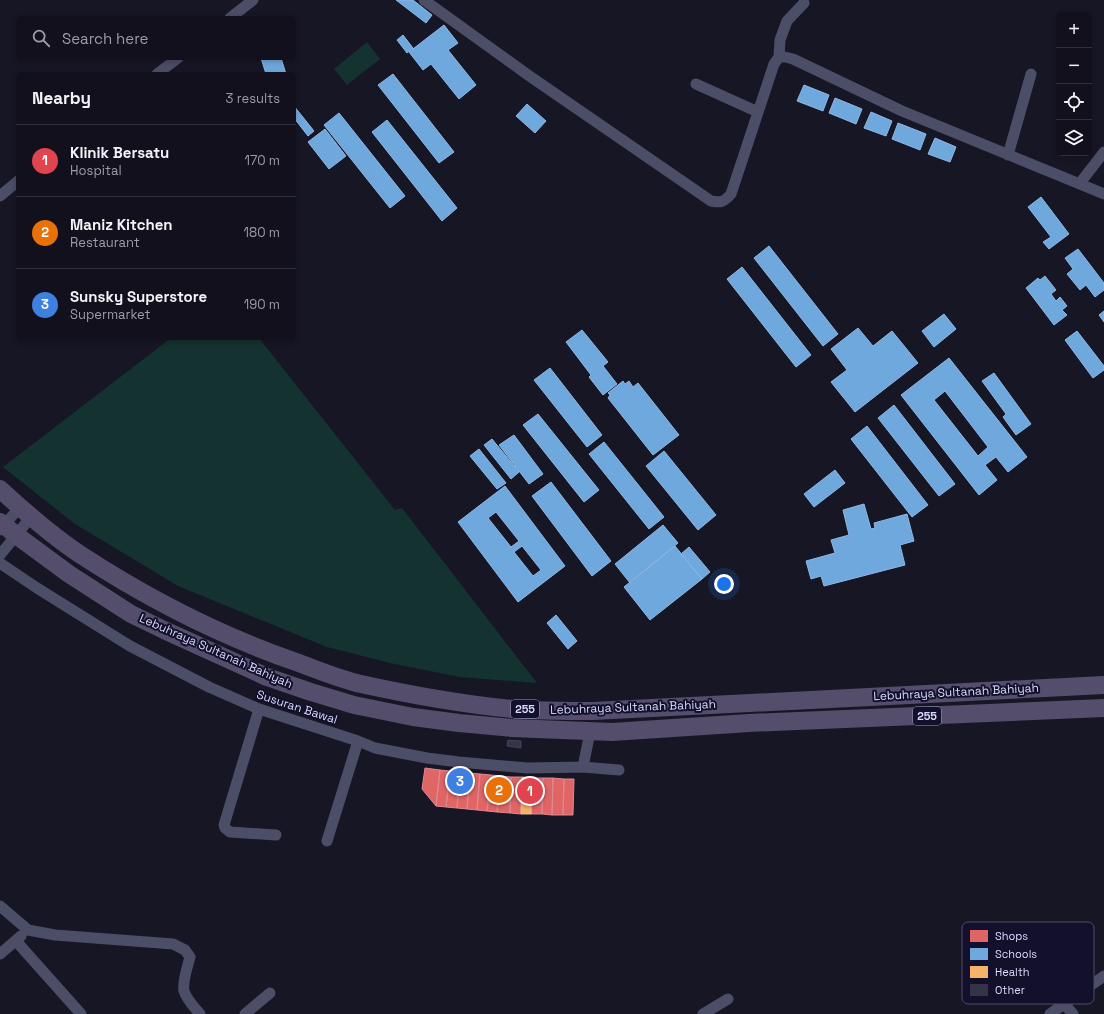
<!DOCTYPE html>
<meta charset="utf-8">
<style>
body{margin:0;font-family:"Space Grotesk",sans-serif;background:#1a1925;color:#f1f3f6}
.controls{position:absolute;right:12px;top:12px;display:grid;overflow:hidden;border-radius:6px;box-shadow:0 2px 6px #0003}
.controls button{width:36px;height:36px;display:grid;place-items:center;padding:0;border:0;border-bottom:1px solid #30303b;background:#11101c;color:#f1f3f6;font:20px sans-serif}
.you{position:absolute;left:724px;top:584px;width:14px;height:14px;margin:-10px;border:3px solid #fff;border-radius:50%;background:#1a73e8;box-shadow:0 0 0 6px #1a73e833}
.badge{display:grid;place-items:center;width:26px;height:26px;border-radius:50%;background:#b45309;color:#fff;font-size:13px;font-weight:700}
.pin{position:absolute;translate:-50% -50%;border:2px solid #fff;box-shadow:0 1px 4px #0006}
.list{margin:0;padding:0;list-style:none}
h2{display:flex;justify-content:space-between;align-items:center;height:52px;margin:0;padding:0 16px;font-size:17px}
h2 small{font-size:13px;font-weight:400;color:#9c9da3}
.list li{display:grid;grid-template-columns:26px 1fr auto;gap:12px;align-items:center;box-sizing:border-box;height:72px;padding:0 16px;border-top:1px solid #30303b}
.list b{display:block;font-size:15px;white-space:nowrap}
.list p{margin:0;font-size:13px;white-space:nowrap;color:#9c9da3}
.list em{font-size:13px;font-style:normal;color:#9c9da3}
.icon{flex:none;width:22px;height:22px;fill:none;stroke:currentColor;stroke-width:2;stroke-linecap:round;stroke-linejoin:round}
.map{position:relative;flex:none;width:1104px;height:1014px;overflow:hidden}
.search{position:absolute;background:#11101c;box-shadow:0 2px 6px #0003;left:16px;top:16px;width:280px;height:44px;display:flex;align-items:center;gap:10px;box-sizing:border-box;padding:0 14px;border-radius:6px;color:#9c9da3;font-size:15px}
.panel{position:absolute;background:#11101c;box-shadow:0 2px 6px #0003;left:16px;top:72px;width:280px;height:268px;border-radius:6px}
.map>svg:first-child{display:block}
.green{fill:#14322f}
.shops{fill:#e06666;stroke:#de8994}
.schools{fill:#6fa8dc;stroke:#8fb7e6;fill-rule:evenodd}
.health{fill:#f6b26b;stroke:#eebe97}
.building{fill:#353446;stroke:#434158}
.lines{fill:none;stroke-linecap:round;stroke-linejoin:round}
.minor{stroke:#4c4d66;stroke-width:11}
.primary{stroke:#544d6b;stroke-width:18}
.labels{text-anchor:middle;stroke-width:4;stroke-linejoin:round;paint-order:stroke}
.shield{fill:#12102b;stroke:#9e9dbf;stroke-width:1}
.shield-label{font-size:11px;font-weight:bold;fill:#dadaff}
.street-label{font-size:12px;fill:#dadaff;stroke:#12102b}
.key{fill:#12102b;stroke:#4e4d6b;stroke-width:1}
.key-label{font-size:11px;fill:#dadaff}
</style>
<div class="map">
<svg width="1104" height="1014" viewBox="0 0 1104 1014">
<rect width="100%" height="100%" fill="#171625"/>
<path class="green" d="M367,42L380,59L347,85L334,69Z
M171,338H259L395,510L402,508L537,683L460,677L390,663L327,647L178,586L75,524L3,467Z"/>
<path class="shops" d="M425,768L440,770L436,806L422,789Z
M440,770L450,771L446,807L436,806Z
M450,771L460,772L457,808L446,807Z
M460,772L470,773L467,809L457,808Z
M470,773L480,774L477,810L467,809Z
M480,774L491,775L487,811L477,810Z
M491,775L501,776L497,812L487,811Z
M501,776L511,777L510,813L497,812Z
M511,777H522L521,814L510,813Z
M532,778H543L542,814H531Z
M543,778H553L552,815L542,814Z
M553,778L564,779L563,815H552Z
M564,779H574L573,815H563Z"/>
<path class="schools" d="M396,0H413L432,15L426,23Z
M444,25L458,43L448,50L476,85L459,99L431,64L423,70L409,52Z
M403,35L413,48L407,53L397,40Z
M261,58H281L286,74H266Z
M393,74L454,152L439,163L378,85Z
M804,85L829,95L823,111L797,101Z
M835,98L862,109L856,124L829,113Z
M527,104L546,121L535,133L516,116Z
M294,106L314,131L308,136L294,118Z
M871,112L892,121L886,136L864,128Z
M339,113L405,196L390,208L324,125Z
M387,120L457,208L442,221L372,132Z
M898,123L926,134L920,150L892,139Z
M325,129L346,156L329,169L308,142Z
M935,138L956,147L950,162L928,154Z
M1041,197L1069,234L1049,249L1043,242L1051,237L1028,207Z
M769,246L838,334L823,346L754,258Z
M1078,249L1104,283V290L1095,297L1086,285L1080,290L1067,274L1073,269L1065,258Z
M742,267L811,355L796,367L727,279Z
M1045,276L1056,290L1051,294L1056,301L1060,297L1067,306L1062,310L1067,315L1054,325L1026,288L1038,278L1040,280Z
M1104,311V322L1099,315Z
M944,314L956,329L934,347L922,331Z
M858,328L873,346L892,331L918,363L855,412L831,382L847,370L831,349Z
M582,330L608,362L603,366L617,384L603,395L589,377L591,375L566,342Z
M1077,331L1104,366V370L1093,378L1065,340Z
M949,358L1027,457L1008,472L996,457L985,465L997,480L979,495L901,395ZM945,391L988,447L978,456L934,400Z
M550,368L602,435L587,447L534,380Z
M994,373L1031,424L1016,435L1003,417L1006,414L982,381Z
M623,381L625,384L629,381L633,387L638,383L679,435L653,455L608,398L610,395L608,393Z
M894,405L955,484L939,496L878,418Z
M538,414L599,490L584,502L523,425Z
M867,426L928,505L912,517L851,439Z
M514,435L543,474L529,484L499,445Z
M492,439L519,472L511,479L484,445Z
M604,442L664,517L649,529L589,454Z
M479,449L506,483L497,489L470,456Z
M664,451L716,515L698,530L646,466Z
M835,470L845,483L814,507L804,494Z
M551,482L611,561L592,576L532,496Z
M505,486L565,566L518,602L458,522ZM496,512L519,541L511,547L488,518ZM522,546L541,570L533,576L514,552Z
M864,504L871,529L875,528L874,523L907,514L914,541L900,545L905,565L824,586L821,576L811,579L806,561L835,553L831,540L849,535L843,510Z
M663,525L678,543L630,583L615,564Z
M675,546L702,579L650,620L624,587Z
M689,547L710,572L702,579L681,554Z
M556,615L577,641L568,649L547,623Z"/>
<path class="health" d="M522,777L532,778L531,814H521Z"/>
<path class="building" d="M508,740L521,741V748L507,746Z"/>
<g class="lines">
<path class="minor" d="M424,0L528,75L711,201C721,203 724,202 731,194L774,64L779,57H785L793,59L902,111L1104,194
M230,18L253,0
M779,57L780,40L787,21L804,3
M157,74L178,58
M696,84L758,112
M1008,155L1031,74
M1080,183L1104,152
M0,196L18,181
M0,530L20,507
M0,555L31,517
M0,563L37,588L130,646L209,687L259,709L358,741L375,748L427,758L459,762L527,768L583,767L619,770
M259,709L224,825L225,828L230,832L276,835
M583,767L590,732
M327,841L358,741
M0,906L28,930L55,935L173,944L185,950L190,957C188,965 182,982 184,991C187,1000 194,1007 200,1014
M16,941L81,1014
M0,954L21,936
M1064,1004L1073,1014
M245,1014L270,993
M703,1014L728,999
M1050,1014L1104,976"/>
<path class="primary" d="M0,489C26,513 52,536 81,555C147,598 221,636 296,662C318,670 339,679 361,684C411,695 461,704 512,709C539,711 567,711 593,711L1104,685
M0,522L16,535L69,574L131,614L164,630L267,677L311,692L354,705L413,717L459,723L512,728L612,732L749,723L1104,708"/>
</g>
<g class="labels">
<g class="shield">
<rect x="511" y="700" width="28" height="18" rx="3"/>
<rect x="913" y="707" width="28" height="18" rx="3"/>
</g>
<g class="shield-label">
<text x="525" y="713">255</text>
<text x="927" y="720">255</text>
</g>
<g class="street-label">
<text transform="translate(216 651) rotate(24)" y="4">Lebuhraya Sultanah Bahiyah</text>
<text transform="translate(956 692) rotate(-3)" y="4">Lebuhraya Sultanah Bahiyah</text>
<text transform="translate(297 707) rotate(18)" y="4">Susuran Bawal</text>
<text transform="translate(633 707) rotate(-2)" y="4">Lebuhraya Sultanah Bahiyah</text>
</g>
</g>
<rect x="962" y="922" width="132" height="82" rx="6" class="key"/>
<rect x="970" y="930" width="18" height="12" fill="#e06666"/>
<rect x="970" y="948" width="18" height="12" fill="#6fa8dc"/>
<rect x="970" y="966" width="18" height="12" fill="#f6b26b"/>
<rect x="970" y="984" width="18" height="12" fill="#353446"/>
<g class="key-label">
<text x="995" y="940">Shops</text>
<text x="995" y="958">Schools</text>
<text x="995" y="976">Health</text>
<text x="995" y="994">Other</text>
</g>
</svg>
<div class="controls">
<button>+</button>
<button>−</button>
<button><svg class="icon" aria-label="locate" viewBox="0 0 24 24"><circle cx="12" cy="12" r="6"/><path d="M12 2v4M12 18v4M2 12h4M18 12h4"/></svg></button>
<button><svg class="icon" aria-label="layers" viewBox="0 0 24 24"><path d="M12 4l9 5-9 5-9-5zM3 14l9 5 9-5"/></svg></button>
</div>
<div class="you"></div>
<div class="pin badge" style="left:530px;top:791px;background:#e0444e">1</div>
<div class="pin badge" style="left:499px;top:790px;background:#e8710a">2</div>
<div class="pin badge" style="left:460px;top:781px;background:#3f7fe0">3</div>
<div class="search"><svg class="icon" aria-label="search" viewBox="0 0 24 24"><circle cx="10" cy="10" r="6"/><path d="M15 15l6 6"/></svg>Search here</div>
<section class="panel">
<h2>Nearby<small>3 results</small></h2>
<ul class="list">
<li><span class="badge" style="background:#e0444e">1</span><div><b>Klinik Bersatu</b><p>Hospital</p></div><em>170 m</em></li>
<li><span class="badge" style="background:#e8710a">2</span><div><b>Maniz Kitchen</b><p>Restaurant</p></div><em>180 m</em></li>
<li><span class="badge" style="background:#3f7fe0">3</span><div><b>Sunsky Superstore</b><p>Supermarket</p></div><em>190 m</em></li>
</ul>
</section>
</div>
